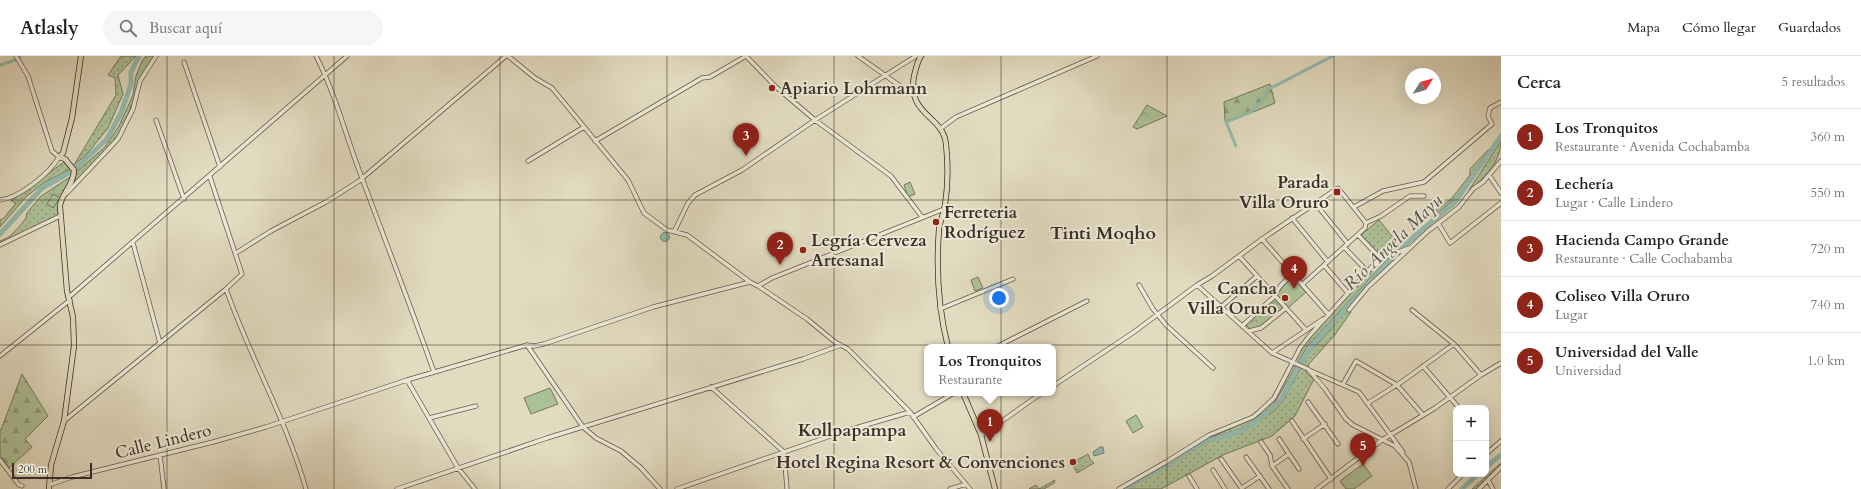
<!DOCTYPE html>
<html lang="es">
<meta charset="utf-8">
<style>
body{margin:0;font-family:Cardo,serif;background:#f6f6f6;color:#202124}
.controls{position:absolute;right:12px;bottom:12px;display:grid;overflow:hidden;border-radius:8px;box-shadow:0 4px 16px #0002}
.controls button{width:36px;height:36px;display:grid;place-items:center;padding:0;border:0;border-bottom:1px solid #e0e0e0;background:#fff;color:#202124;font:20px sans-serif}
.compass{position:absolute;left:1405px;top:12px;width:36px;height:36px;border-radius:50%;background:#fff;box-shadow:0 4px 16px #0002;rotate:53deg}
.scale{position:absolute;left:12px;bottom:10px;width:80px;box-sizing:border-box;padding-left:4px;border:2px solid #3a2e26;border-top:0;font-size:11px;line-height:14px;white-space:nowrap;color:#3a2e26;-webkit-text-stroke:3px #ece8d6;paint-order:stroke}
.you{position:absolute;left:999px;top:242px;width:14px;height:14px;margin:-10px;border:3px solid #fff;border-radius:50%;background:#1a73e8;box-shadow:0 0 0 6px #1a73e833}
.badge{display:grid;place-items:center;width:26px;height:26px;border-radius:50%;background:#8f2418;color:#fff;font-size:13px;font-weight:700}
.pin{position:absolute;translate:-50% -33px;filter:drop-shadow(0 1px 2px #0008)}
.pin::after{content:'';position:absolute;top:21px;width:14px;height:12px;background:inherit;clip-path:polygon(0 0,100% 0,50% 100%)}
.popup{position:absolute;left:924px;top:288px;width:132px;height:52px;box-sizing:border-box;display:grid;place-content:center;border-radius:8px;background:#fff;filter:drop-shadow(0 1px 3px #0005);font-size:13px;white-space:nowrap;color:#757577}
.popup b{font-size:15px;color:#202124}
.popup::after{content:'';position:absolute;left:50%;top:100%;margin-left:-8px;border:8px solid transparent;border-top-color:#fff}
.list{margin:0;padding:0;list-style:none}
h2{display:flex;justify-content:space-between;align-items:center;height:52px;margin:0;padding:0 16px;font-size:17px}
h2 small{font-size:13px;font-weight:400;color:#757577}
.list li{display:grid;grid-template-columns:26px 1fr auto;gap:12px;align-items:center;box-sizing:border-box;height:56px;padding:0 16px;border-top:1px solid #e0e0e0}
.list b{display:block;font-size:15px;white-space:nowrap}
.list p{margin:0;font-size:13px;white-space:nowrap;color:#757577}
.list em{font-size:13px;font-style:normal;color:#757577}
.icon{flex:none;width:22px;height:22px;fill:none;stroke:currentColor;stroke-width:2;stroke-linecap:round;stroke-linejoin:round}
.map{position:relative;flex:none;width:1501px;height:433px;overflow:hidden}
header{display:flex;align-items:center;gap:24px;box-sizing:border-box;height:56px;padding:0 20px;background:#fff;border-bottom:1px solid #e0e0e0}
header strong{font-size:19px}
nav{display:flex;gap:22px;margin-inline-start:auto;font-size:14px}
.search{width:280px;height:36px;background:#f6f6f6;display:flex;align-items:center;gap:10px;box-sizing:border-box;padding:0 14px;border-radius:22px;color:#757577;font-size:15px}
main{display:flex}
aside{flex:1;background:#fff}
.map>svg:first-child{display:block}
.grass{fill:url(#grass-dots);stroke:#74785e}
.forest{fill:url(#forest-firs);stroke:#74785e}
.park{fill:url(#park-crowns);stroke:#74785e}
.pitch{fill:#adc197;stroke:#74785e}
.water{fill:#95bbae;stroke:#718378}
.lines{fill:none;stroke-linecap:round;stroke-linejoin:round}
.canal{stroke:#95bbae;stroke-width:3}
.river{stroke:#95bbae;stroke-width:5}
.minor-casing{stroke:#64594c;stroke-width:5}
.major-casing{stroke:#3a2e26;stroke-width:6}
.minor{stroke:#ece8d6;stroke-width:3.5}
.major{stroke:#e2dbc0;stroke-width:4.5}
.grid{fill:none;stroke:#3a2e26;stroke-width:1;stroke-opacity:0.55}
.poi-dot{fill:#8f2418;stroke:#ece8d6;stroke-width:1.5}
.labels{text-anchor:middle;stroke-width:4;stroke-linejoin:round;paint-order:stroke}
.poi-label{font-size:17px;font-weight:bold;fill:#3a2e26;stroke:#ece8d6;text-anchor:start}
.street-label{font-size:17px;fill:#3a2e26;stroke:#ece8d6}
.neighbourhood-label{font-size:18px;font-weight:bold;fill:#3a2e26;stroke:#ece8d6}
.water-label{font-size:18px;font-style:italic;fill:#515148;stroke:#ece8d6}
</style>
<header>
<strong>Atlasly</strong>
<div class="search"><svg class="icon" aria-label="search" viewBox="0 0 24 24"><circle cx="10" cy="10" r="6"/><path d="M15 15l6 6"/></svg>Buscar aquí</div>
<nav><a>Mapa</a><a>Cómo llegar</a><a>Guardados</a></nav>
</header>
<main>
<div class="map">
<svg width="1501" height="433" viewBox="0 0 1501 433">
<defs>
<pattern id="grass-dots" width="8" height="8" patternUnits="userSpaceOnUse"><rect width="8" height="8" fill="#adc197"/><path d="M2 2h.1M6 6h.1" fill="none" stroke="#8e9d7b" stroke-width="1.8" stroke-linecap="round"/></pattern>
<pattern id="forest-firs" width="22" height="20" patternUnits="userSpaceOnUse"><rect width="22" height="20" fill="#adc197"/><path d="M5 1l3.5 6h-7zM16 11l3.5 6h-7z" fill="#8e9d7b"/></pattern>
<pattern id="park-crowns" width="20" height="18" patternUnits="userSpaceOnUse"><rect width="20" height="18" fill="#adc197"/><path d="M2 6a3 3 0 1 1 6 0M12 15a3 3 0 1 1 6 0" fill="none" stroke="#8e9d7b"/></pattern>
</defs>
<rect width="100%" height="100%" fill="#e2dbc0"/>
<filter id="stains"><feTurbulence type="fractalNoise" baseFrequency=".005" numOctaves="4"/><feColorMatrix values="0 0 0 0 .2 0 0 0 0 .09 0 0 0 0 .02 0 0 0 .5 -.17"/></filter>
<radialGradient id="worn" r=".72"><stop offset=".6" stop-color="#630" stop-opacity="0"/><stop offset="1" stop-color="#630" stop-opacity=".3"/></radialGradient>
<path class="grass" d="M121,0H136L118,19L123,38L108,72L87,98L74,109L116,39L115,22L108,19Z
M146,0H155L139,25L137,34L127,62L117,82L75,128L76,116L105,91L119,70L133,39L136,20L142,5Z
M1501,85C1501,105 1485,123 1469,134Z
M1489,93L1457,141L1432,161L1435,155L1452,142L1470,119V113Z
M64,106L70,113L42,128L26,141L0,171V164L4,162L16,147L11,145Z
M70,121V132L58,149V160L0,187V185L9,181L19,171L26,162L27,157L40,141Z
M1379,164L1396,185L1394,188L1399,186L1394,196L1307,291L1274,348L1265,356L1241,373L1209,382L1252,363L1275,342L1301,294L1313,278L1380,205L1381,200L1361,179Z
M1348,252L1351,256L1334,280L1309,308L1306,317L1314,323L1295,360L1272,380L1223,399L1161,433H1127L1165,412L1198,391L1210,385L1243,376L1274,355L1283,345L1308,298L1330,274L1342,257Z
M1088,398L1090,403L1094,407L1077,417L1072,407Z
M1501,407V410L1476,433H1472Z
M1055,424L1054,427L1044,433H1029L1036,429L1039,433Z"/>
<path class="forest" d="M1270,28L1275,47L1256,55L1225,65L1224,46Z
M22,318L48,360L25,383L32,391L9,412L0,399V373L1,374Z"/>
<path class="park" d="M1147,49L1167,60L1137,73L1133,71Z
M1275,242L1284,252L1261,271L1251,274L1246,269Z"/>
<path class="pitch" d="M910,126L915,138L908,141L904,129Z
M53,138L60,142L53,152L47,148Z
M774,185L780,197L775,199L770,188Z
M978,221L983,232L975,235L971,224Z
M1292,223H1294L1306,236L1288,252L1276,239C1282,234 1285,225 1292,223Z
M550,332L558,348L531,358L524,342Z
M1136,359L1143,371L1133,377L1126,365Z
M1363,408L1372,420L1354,433H1346L1340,425Z"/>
<path class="water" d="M660.5 181a4.5 4.5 0 1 1 9 0a4.5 4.5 0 1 1-9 0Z
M1100,391H1103L1104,397L1094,400L1093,396Z"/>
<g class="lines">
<path class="canal" d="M0,9L16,4L20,0
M1236,90L1226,66L1251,56L1262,45L1269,33L1333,0"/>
<path class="river" d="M0,178L42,132L74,114L107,83L121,57L131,28V16L139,0
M1300,308L1315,286L1385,210L1409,185L1455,146L1501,80
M1486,411L1501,399
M1123,433L1163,412L1201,387L1242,375L1266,358L1281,344L1297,313
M1462,433L1478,418"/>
<g class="minor-casing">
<path id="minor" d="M316,0C336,39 346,81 362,122C386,187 411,251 434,316
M508,0L535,22L552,32L628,124L644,157L667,174L687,179L750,226L758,230L807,263L835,286L848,293L910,356L937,394L970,433
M746,0L776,31L815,64L891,120L922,161
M858,0L907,35L912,36
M184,6L220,111
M156,64L184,143
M940,73L956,61L1097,0
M595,85L702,22L710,21L746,0
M528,105L584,71
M1489,119L1501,137
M66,138L118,83L133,53L140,25L156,0
M0,144C19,142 49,118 59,101L52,95L28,20L16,0
M1315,147L1348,188
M1354,151L1383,135L1424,126L1492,68L1488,60L1490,52L1501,46
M1292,162L1328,206
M1366,167L1381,160L1410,140H1424
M1438,167L1450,187L1501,147
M674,176L688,147L695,139L742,114L815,64L916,0
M1262,183L1329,259
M133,187L160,287
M0,189L60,160
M1344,191L1367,215
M236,197L271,175L326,146L359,125L506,0
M1239,200L1306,274
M1388,200L1409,192
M1324,209L1348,237
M1139,229L1153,253L1166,269L1213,312
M1197,229L1272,297L1308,313L1325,333L1346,363L1353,369L1395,390L1409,406L1416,433
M758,230L772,222L817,204L944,153
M226,233C250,301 286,363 306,433
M69,241L347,0
M1221,251L1257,220
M940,253L1013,223
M1349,254L1368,231L1427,176L1459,151L1473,133L1483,126L1501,105
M1412,254L1454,288L1481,319
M1242,270L1275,240C1277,232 1287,222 1294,218
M1249,275L1261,272L1286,252
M527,289L583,371L596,382L621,395L641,412L660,433
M996,291L1087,245
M1272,297L1323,263
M0,300L70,244
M1423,310L1459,352
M1309,314L1359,336L1403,396
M407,324L458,412L475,433
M1343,328L1356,305L1397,329L1423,359
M1053,330L1134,276L1197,229L1212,220L1262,183L1338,132L1366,167L1365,172L1303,228
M711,331L784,396L787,433
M1308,346L1338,388
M1368,347L1400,327L1454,288
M913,361L954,337
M429,362L476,350
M64,365L226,233L242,218L210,121
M1292,365L1331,423
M981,379C1002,366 1021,351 1042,337
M1279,383L1299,413
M1303,383L1325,368
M1261,386L1270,399L1272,410L1288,433
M1486,398L1501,385
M160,399L164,433
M1246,401L1269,433
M1221,403L1242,433
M0,404L19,429L22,430
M1272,410L1289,398
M1213,414L1225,433
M1189,420L1197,433
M1488,424L1493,433
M49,429L72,421L213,386L266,371L407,324L527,289L534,290L544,288L653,251L750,226
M1242,432L1260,420
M397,433L547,382L803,303L841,289
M677,433L845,375L910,356
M950,433L966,428
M1119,433L1166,406L1209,379L1253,361L1259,356L1274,342L1300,292L1310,279L1380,202L1358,179
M1317,433L1382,384L1435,352L1481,319L1501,307
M1448,433L1463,418
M1479,433L1501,411"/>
</g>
<g class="major-casing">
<path id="major" d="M921,0C917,6 916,13 914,20C907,60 943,59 946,88C948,107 948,130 945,149C944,157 940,165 939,173C936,213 938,252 948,291
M963,337L981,379L995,433
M49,433L51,409L64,365L74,290L73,261L67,235L60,150C61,138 74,129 74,114L65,103L59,101L63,97L72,62L81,0"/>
</g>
<use href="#minor" class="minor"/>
<use href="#major" class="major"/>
</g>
<path class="grid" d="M167,0V433M334,0V433M500,0V433M667,0V433M834,0V433M1001,0V433M1167,0V433M1334,0V433M0,144H1501M0,289H1501"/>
<g class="poi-dot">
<circle cx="772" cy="32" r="4"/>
<rect x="1333" y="132" width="8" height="8" rx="2"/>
<circle cx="936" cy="166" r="4"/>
<circle cx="803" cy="194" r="4"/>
<circle cx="1285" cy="242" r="4"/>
<circle cx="1073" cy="406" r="4"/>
</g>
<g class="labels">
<g class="poi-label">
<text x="780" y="38">Apiario Lohrmann</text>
<text x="1329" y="132" text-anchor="end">Parada<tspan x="1329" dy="20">Villa Oruro</tspan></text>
<text x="944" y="162">Ferreteria<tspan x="944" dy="20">Rodríguez</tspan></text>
<text x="811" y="190">Legría Cerveza<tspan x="811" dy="20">Artesanal</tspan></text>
<text x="1277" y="238" text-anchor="end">Cancha<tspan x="1277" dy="20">Villa Oruro</tspan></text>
<text x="1065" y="412" text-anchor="end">Hotel Regina Resort &amp; Convenciones</text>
</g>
<g class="street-label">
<text transform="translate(163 385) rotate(-14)" y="6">Calle Lindero</text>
</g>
<g class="neighbourhood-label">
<text x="1103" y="183">Tinti Moqho</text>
<text x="852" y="380">Kollpapampa</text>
</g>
<g class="water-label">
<text transform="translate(1393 186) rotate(-44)" y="6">Río Angela Mayu</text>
</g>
</g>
<rect width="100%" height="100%" filter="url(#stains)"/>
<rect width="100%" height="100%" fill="url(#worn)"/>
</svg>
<div class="controls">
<button>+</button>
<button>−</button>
</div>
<svg class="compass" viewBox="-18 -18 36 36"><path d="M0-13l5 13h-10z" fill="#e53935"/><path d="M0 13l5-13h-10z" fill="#757577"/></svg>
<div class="scale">200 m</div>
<div class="you"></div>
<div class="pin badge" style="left:990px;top:386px">1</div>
<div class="popup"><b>Los Tronquitos</b>Restaurante</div>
<div class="pin badge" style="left:780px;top:209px">2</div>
<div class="pin badge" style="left:746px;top:100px">3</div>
<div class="pin badge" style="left:1294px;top:233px">4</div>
<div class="pin badge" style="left:1363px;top:410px">5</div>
</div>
<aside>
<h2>Cerca<small>5 resultados</small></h2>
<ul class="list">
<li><span class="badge">1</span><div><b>Los Tronquitos</b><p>Restaurante · Avenida Cochabamba</p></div><em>360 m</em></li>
<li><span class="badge">2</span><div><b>Lechería</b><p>Lugar · Calle Lindero</p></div><em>550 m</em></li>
<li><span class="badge">3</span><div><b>Hacienda Campo Grande</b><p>Restaurante · Calle Cochabamba</p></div><em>720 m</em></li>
<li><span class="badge">4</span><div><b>Coliseo Villa Oruro</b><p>Lugar</p></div><em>740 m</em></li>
<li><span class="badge">5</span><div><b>Universidad del Valle</b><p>Universidad</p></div><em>1.0 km</em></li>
</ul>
</aside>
</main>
